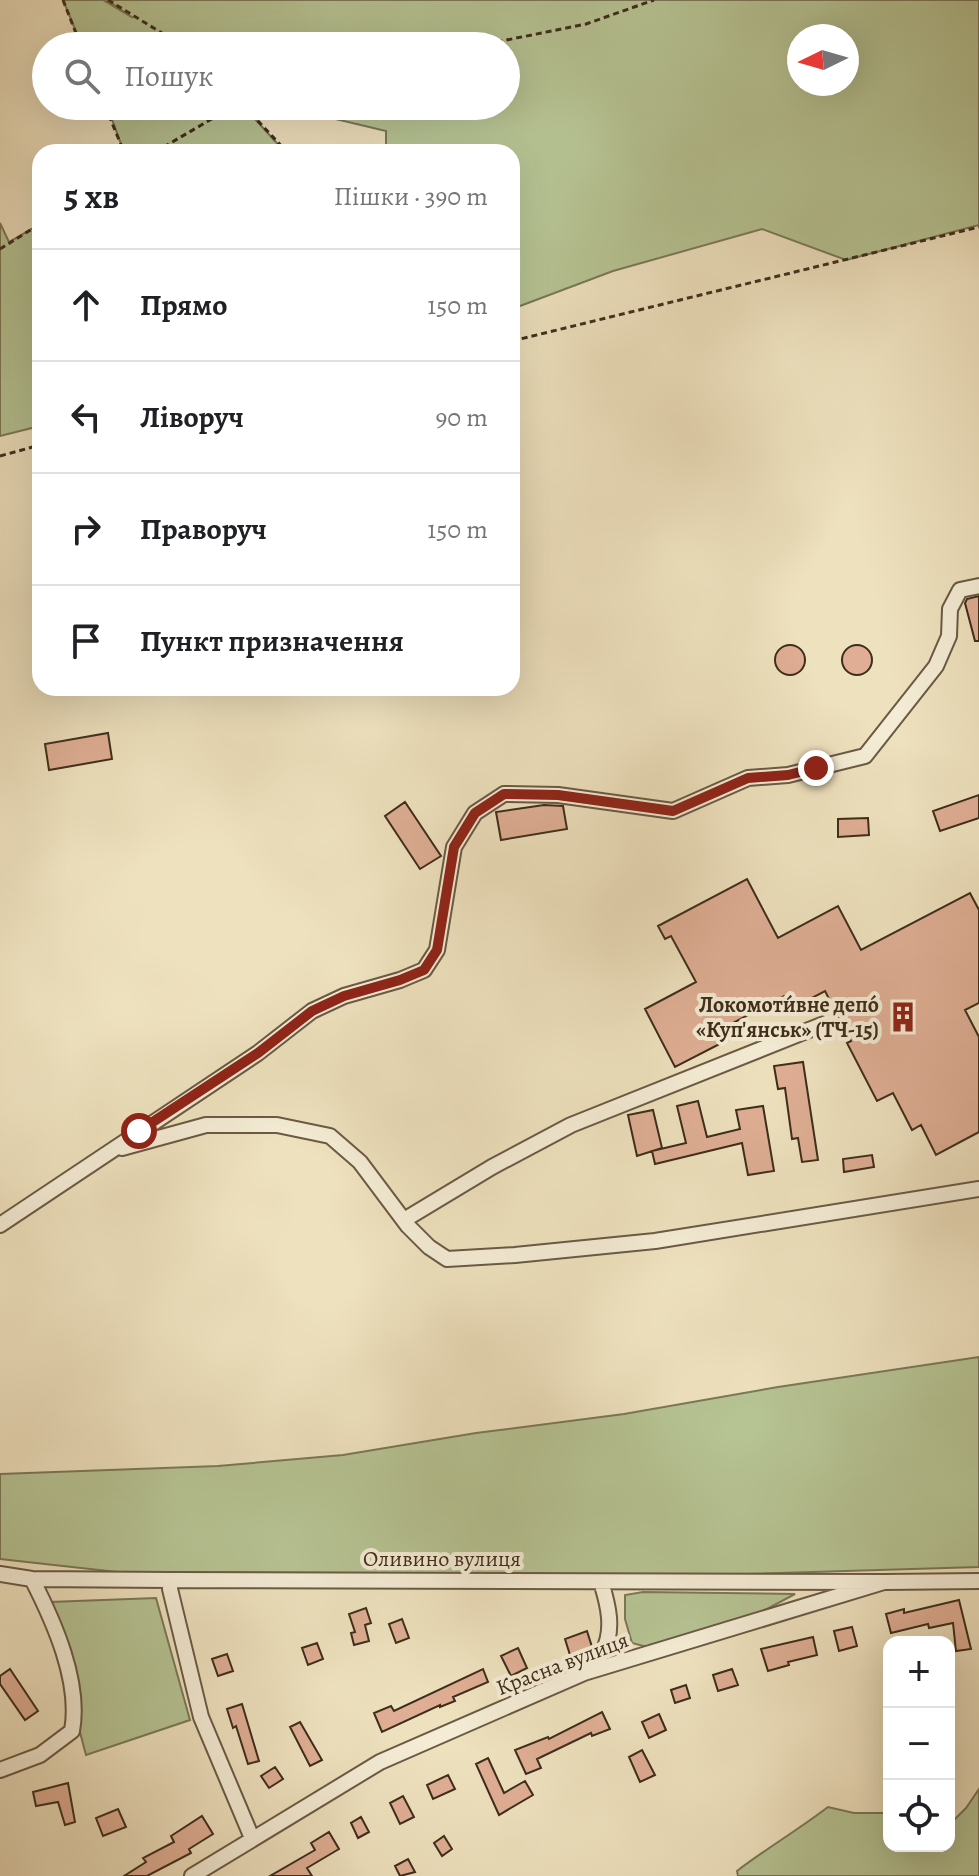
<!DOCTYPE html>
<html lang="uk">
<meta charset="utf-8">
<style>
body{margin:0;font-family:Alegreya,serif;background:#f6f6f6;color:#202124}
.controls{position:absolute;right:24px;bottom:24px;display:grid;overflow:hidden;border-radius:16px;box-shadow:0 8px 32px #0002}
.controls button{width:72px;height:72px;display:grid;place-items:center;padding:0;border:0;border-bottom:2px solid #e0e0e0;background:#fff;color:#202124;font:40px sans-serif}
.compass{position:absolute;left:787px;top:24px;width:72px;height:72px;border-radius:50%;background:#fff;box-shadow:0 8px 32px #0002;rotate:265deg}
.stop{position:absolute;width:24px;height:24px;margin:-18px;border:6px solid #8f2418;border-radius:50%;background:#fff}
.stop.end{background:#8f2418;border-color:#fff;box-shadow:0 2px 8px #0008}
.list{margin:0;padding:0;list-style:none}
h2{display:flex;justify-content:space-between;align-items:center;height:104px;margin:0;padding:0 32px;font-size:34px}
h2 small{font-size:26px;font-weight:400;color:#757577}
.list li{display:grid;grid-template-columns:52px 1fr auto;gap:24px;align-items:center;box-sizing:border-box;height:112px;padding:0 32px;border-top:2px solid #e0e0e0}
.list b{display:block;font-size:30px;white-space:nowrap}
.list em{font-size:26px;font-style:normal;color:#757577}
.icon{flex:none;width:44px;height:44px;fill:none;stroke:currentColor;stroke-width:2;stroke-linecap:round;stroke-linejoin:round}
.map{position:relative;flex:none;width:979px;height:1876px;overflow:hidden}
.search{position:absolute;background:#fff;box-shadow:0 8px 32px #0002;left:32px;top:32px;width:488px;height:88px;display:flex;align-items:center;gap:20px;box-sizing:border-box;padding:0 28px;border-radius:44px;color:#757577;font-size:30px}
.panel{position:absolute;background:#fff;box-shadow:0 8px 32px #0002;left:32px;top:144px;width:488px;height:552px;border-radius:24px}
.map>svg:first-child{display:block}
.green{fill:#b6c393;stroke:#7a7857;stroke-width:2;fill-rule:evenodd}
.building{fill:#dfae94;stroke:#3e2d1b;stroke-width:2}
.lines{fill:none;stroke-linecap:round;stroke-linejoin:round}
.minor-casing{stroke:#6a5a44;stroke-width:18}
.path{stroke:#3e2d1b;stroke-width:3;stroke-dasharray:6 4;stroke-linecap:butt}
.minor{stroke:#f4ecd5;stroke-width:14}
.route{stroke:#8f2418;stroke-width:10}
.labels{text-anchor:middle;stroke-width:8;stroke-linejoin:round;paint-order:stroke}
.poi-label{font-size:22px;font-weight:bold;fill:#3e2d1b;stroke:#f4ecd5;text-anchor:end}
.street-label{font-size:22px;fill:#3e2d1b;stroke:#f4ecd5}
</style>
<div class="map">
<svg width="979" height="1876" viewBox="0 0 979 1876">
<rect width="100%" height="100%" fill="#eee1be"/>
<filter id="stains"><feTurbulence type="fractalNoise" baseFrequency=".0025" numOctaves="4"/><feColorMatrix values="0 0 0 0 .2 0 0 0 0 .09 0 0 0 0 .02 0 0 0 .5 -.17"/></filter>
<radialGradient id="worn" r=".72"><stop offset=".6" stop-color="#630" stop-opacity="0"/><stop offset="1" stop-color="#630" stop-opacity=".3"/></radialGradient>
<path class="green" d="M63,0H103L133,18L107,0H979V225L846,260L762,229L613,271L512,309V152H386V131L281,106H506V46H82ZM799,36H847V84H799Z
M107,106H243L285,152H124Z
M0,223L9,242L40,224V426L0,436Z
M979,1357V1567L712,1575L117,1572L0,1559V1474L218,1466L343,1455L476,1433L624,1414L778,1387Z
M643,1592L795,1594L748,1619L647,1647L632,1643L625,1619V1595Z
M156,1598L190,1720L86,1755L63,1668L50,1602Z
M979,1789V1876H738L737,1871C767,1848 798,1830 828,1807L854,1813H889V1846H949V1815L955,1819L966,1808Z"/>
<path class="building" d="M979,596V641H975L965,603L967,599Z
M775 660a15 15 0 1 1 30 0a15 15 0 1 1-30 0Z
M842 660a15 15 0 1 1 30 0a15 15 0 1 1-30 0Z
M108,733L112,759L49,770L45,744Z
M979,795V818L940,831L933,811Z
M405,802L441,856L420,869L385,816Z
M544,805L563,806L567,829L501,840L496,812Z
M868,818L869,835L838,837V819Z
M747,879L778,938L838,906L861,950L970,893L979,910V1003L965,1010L979,1037V1132L936,1155L921,1125L912,1130L893,1093L877,1101L847,1043L851,1041L825,991L791,1009L784,996L733,1023L739,1034L675,1067L645,1009L696,982L671,936L665,939L658,926Z
M803,1062L818,1160L802,1162L798,1138L792,1139L785,1088L778,1089L774,1066Z
M698,1101L707,1137L740,1129L736,1110L763,1106L774,1171L748,1175L742,1143L655,1164L652,1151L686,1143L677,1106Z
M653,1110L662,1148L637,1156L628,1115Z
M872,1155L874,1167L844,1172L843,1159Z
M959,1600L971,1649L956,1651L953,1623L929,1628L928,1624L891,1633L886,1614L904,1609V1613Z
M366,1608L371,1623L365,1625L369,1641L354,1645L351,1633L355,1632L349,1614Z
M402,1619L409,1638L396,1643L389,1624Z
M852,1627L857,1646L839,1651L834,1631Z
M587,1631L592,1647L570,1655L565,1639Z
M813,1637L817,1655L788,1662L789,1665L768,1671L761,1649Z
M317,1643L323,1659L308,1665L302,1648Z
M518,1648L527,1668L511,1676L501,1656Z
M227,1654L233,1671L218,1676L212,1659Z
M10,1669L38,1711L25,1720L0,1684V1676Z
M483,1669L488,1682L453,1697L455,1701L440,1707V1705L382,1732L374,1713L391,1706L394,1711Z
M732,1669L738,1685L718,1691L713,1675Z
M686,1685L690,1698L675,1703L671,1690Z
M242,1704L259,1761L248,1764L236,1726L233,1728L227,1709Z
M602,1712L610,1729L592,1736L591,1733L537,1759L541,1768L526,1774L515,1750L548,1737L549,1739Z
M659,1714L666,1730L649,1738L642,1722Z
M300,1722L322,1760L310,1766L290,1727Z
M642,1750L655,1775L640,1782L629,1757Z
M488,1758L504,1793L525,1781L533,1795L499,1815L476,1764Z
M275,1767L283,1779L269,1788L261,1776Z
M448,1775L455,1789L433,1799L427,1785Z
M68,1783L75,1822L65,1825L58,1802L36,1806L33,1792Z
M403,1796L414,1817L400,1824L390,1803Z
M118,1809L126,1827L103,1836L96,1818Z
M202,1816L213,1834L189,1849L191,1853L147,1876H124L146,1862L143,1858L174,1842L171,1836Z
M361,1817L369,1832L358,1838L351,1823Z
M329,1832L339,1849L307,1868L312,1876H270L315,1850L311,1843Z
M444,1836L452,1849L442,1856L434,1843Z
M408,1859L415,1872L400,1876L395,1866Z"/>
<g class="lines">
<g class="minor-casing">
<path id="minor" d="M122,1148L206,1125H277L330,1136L360,1162L408,1226L429,1247L447,1259L515,1255L655,1241L979,1189
M404,1220L492,1167L571,1125L829,1022
M0,1225L258,1053L312,1011L344,996L400,980L424,970L437,950L454,847L475,813L504,794L558,795L673,811L748,778L788,775L865,756L936,666L949,636L950,609L960,590L979,586
M0,1574L32,1579L170,1580L884,1582
M170,1580V1589L201,1717L252,1838
M584,1673C590,1667 598,1660 602,1653C615,1631 608,1604 601,1582
M0,1770L40,1755L72,1731C81,1682 54,1622 32,1579
M192,1876L380,1762L584,1673L884,1582L979,1581"/>
</g>
<path class="path" d="M63,0L81,46
M108,0L183,46
M477,46L586,24L654,0
M105,106L124,152
M244,106L287,152
M155,152L234,106
M0,249L40,224
M512,341L979,227
M0,456L40,445"/>
<use href="#minor" class="minor"/>
</g>
<g class="lines">
<path class="route" d="M139,1131L258,1053L312,1011L344,996L400,980L424,970L437,950L454,847L475,813L504,794L558,795L673,811L748,778L788,775L816,768"/>
</g>
<defs>
<g id="building-bare" transform="scale(2.4)"><path d="M-4-6H4V6H1V3H-1V6H-4ZM-2.5-4.3h1.7v1.8h-1.7ZM.8-4.3h1.7v1.8H.8ZM-2.5-1h1.7V.8h-1.7ZM.8-1h1.7V.8H.8Z" fill="#8f2418" stroke="#f4ecd5" stroke-width="2.5" paint-order="stroke"/></g>
</defs>
<g fill-rule="evenodd">
<use href="#building-bare" x="903" y="1017"/>
</g>
<g class="labels">
<g class="poi-label">
<text x="879" y="1012">Локомоти́вне депо́<tspan x="879" dy="25">«Куп'янськ» (ТЧ-15)</tspan></text>
</g>
<g class="street-label">
<text x="442" y="1566">Оливино вулиця</text>
<text transform="translate(562 1663) rotate(-21)" y="8">Красна вулиця</text>
</g>
</g>
<rect width="100%" height="100%" filter="url(#stains)"/>
<rect width="100%" height="100%" fill="url(#worn)"/>
</svg>
<div class="controls">
<button>+</button>
<button>−</button>
<button><svg class="icon" aria-label="locate" viewBox="0 0 24 24"><circle cx="12" cy="12" r="6"/><path d="M12 2v4M12 18v4M2 12h4M18 12h4"/></svg></button>
</div>
<svg class="compass" viewBox="-18 -18 36 36"><path d="M0-13l5 13h-10z" fill="#e53935"/><path d="M0 13l5-13h-10z" fill="#757577"/></svg>
<div class="stop" style="left:139px;top:1131px"></div>
<div class="stop end" style="left:816px;top:768px"></div>
<div class="search"><svg class="icon" aria-label="search" viewBox="0 0 24 24"><circle cx="10" cy="10" r="6"/><path d="M15 15l6 6"/></svg>Пошук</div>
<section class="panel">
<h2>5 хв<small>Пішки · 390 m</small></h2>
<ul class="list">
<li><svg class="icon" aria-label="ahead" viewBox="0 0 24 24"><path d="M12 20V5M6 11l6-6 6 6"/></svg><div><b>Прямо</b></div><em>150 m</em></li>
<li><svg class="icon" aria-label="left" viewBox="0 0 24 24"><path d="M17 20v-9H6M10 6l-5 5 5 5"/></svg><div><b>Ліворуч</b></div><em>90 m</em></li>
<li><svg class="icon" aria-label="right" viewBox="0 0 24 24"><path d="M7 20v-9h11M14 6l5 5-5 5"/></svg><div><b>Праворуч</b></div><em>150 m</em></li>
<li><svg class="icon" aria-label="arrive" viewBox="0 0 24 24"><path d="M6 21V4h12l-3 4 3 4H6"/></svg><div><b>Пункт призначення</b></div></li>
</ul>
</section>
</div>
